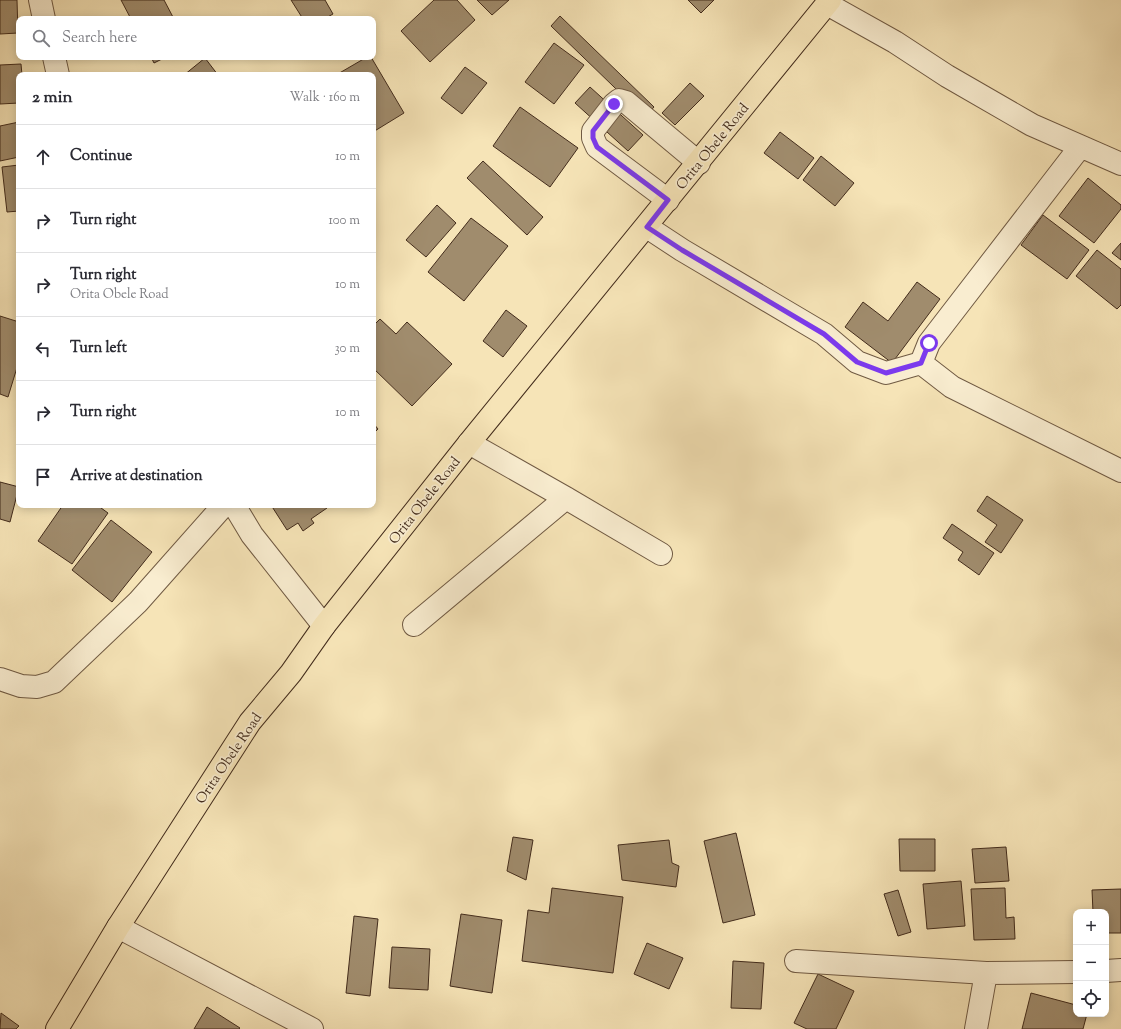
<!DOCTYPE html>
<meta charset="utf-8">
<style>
body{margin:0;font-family:"Sorts Mill Goudy",serif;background:#f2f2f3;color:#2b2b33}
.controls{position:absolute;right:12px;bottom:12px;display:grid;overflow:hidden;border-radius:8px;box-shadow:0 2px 10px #0003}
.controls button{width:36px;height:36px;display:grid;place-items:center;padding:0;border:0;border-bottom:1px solid #e1e1e2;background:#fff;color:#2b2b33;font:20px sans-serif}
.stop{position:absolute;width:12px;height:12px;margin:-9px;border:3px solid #7c3aed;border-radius:50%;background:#fff}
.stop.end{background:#7c3aed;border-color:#fff;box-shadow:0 1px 4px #0008}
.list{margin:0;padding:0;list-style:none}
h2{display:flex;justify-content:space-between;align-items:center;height:52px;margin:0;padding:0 16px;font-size:17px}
h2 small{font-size:13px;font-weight:400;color:#7c7c81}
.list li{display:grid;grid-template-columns:26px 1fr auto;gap:12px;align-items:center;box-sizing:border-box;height:64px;padding:0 16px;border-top:1px solid #e1e1e2}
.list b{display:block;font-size:15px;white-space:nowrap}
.list p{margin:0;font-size:13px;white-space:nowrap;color:#7c7c81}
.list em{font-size:13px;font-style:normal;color:#7c7c81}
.icon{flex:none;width:22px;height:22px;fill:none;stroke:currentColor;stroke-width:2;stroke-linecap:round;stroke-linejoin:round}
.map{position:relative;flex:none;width:1121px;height:1029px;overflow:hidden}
.search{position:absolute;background:#fff;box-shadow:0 2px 10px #0003;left:16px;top:16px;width:360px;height:44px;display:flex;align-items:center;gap:10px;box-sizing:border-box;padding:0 14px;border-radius:8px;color:#7c7c81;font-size:15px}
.panel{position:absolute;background:#fff;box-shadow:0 2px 10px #0003;left:16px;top:72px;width:360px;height:436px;border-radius:8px}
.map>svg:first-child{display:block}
.building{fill:#a08c6d;stroke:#432c1c}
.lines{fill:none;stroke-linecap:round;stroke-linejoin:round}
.minor-casing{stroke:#705a43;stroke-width:24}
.major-casing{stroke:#432c1c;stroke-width:24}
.minor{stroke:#f9edd0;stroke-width:22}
.major{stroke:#f6e4b7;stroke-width:22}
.route{stroke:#7c3aed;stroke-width:5}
.labels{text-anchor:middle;stroke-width:3.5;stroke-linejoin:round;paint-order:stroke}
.street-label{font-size:14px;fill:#432c1c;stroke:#f9edd0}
</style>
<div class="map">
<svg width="1121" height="1029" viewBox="0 0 1121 1029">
<rect width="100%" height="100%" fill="#f6e4b7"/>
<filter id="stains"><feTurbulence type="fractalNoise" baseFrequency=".005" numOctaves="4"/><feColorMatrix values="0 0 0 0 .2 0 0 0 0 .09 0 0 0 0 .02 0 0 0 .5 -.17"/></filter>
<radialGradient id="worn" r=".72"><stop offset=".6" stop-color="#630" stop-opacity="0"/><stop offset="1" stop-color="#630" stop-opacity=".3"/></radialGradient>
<path class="building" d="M0,0H17L18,33L0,34Z
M121,0H164L174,19H131Z
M291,0H325L333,14L324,19H303Z
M434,0H457L475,20L430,62L401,31Z
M477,0H509L492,15Z
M688,0H714L701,13Z
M560,16L654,107L645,117L551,26Z
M554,43L584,65L554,104L525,82Z
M151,57H166L154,63Z
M367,57H371L404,113L373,132V75H336Z
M205,58L218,75H184Z
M21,64L22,75H19V103L0,104V65Z
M465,67L487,83L462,114L441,98Z
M690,83L704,96L675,125L662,113Z
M590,87L643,135L628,151L575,103Z
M520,107L578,148L550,187L493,146Z
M19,122V157L0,161V126Z
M780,132L814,158L798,179L764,153Z
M821,156L854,183L835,206L803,180Z
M483,161L543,217L527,235L467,178Z
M19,165V211L7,212L2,167Z
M1088,178L1121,205V209L1094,243L1059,216Z
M437,205L456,223L426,257L406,240Z
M1043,215L1089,250L1067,279L1021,245Z
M471,218L508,246L464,301L428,272Z
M1121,243V260L1112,253Z
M1097,250L1121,269V305L1117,309L1076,276Z
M917,282L940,299L892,363L845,327L863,302L888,321Z
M506,310L527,326L503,357L483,341Z
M0,316L19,322V361L8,397L0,394Z
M380,319L396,334L407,322L452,364L412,406L373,368V326Z
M373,423L378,429L373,434Z
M0,482L19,487L10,522L0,519Z
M987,496L1023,520L1001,553L985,542L997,525L977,511Z
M63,505H97L108,513L72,564L38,541Z
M271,505H325L327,508L311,519L314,523L303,531L298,523L287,530Z
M111,520L152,552L112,602L72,570Z
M952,524L994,553L979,575L958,560L963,552L943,538Z
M736,833L755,915L723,923L704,841Z
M513,837L533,840L526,880L507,871Z
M899,839H935V871H900Z
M669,840L672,863L679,866L676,887L622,880L618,845Z
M1006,847L1009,881L975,883L972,849Z
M961,881L965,926L927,929L923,884Z
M552,888L623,897L613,973L522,961L528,910L549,913Z
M1005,888L1006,918L1014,917L1015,939L974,940L971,889Z
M1121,889V933H1106V912H1093L1092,890Z
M898,890L911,932L898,936L884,894Z
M461,914L502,920L492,993L450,986Z
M354,916L378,919L370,996L346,993Z
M647,943L683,958L669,989L634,974Z
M392,947L430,949L428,990L389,988Z
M733,961L764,963L761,1009L731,1008Z
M818,974L854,991L836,1029H807L794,1023Z
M1031,993L1076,1005V1014H1087L1083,1029H1022Z
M207,1007L240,1028L239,1029H194Z
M1,1013L19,1026L16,1029H0Z"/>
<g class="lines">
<g class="minor-casing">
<path id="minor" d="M40,0L44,19
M827,4L895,42L947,76L1032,125L1121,164
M54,57L58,75
M1080,147L929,343L921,363L952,387L1121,471
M668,200L597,147L593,138V131L614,104L619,100L626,102L699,163
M647,227L682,250L824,334L857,362L886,373L921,363
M469,443L566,498L661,554
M234,505L252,535L324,626
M414,625L566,498
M0,679L21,686L37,687L54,682L138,602L224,505
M118,927L312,1029
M796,961L986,973L1076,972
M1106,971L1121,970
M976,1029L986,973"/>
</g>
<g class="major-casing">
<path id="major" d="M57,1029L118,927L250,722L291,673L324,626L469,443L830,0"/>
</g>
<use href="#minor" class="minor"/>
<use href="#major" class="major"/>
</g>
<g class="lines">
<path class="route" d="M614,104L593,131V138L597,147L668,200L647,227L682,250L824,334L857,362L886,373L921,363L929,343"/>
</g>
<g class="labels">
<g class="street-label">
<text transform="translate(712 146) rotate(-51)" y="5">Orita Obele Road</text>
<text transform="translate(424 500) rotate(-52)" y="5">Orita Obele Road</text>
<text transform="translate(228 758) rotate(-56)" y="5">Orita Obele Road</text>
</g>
</g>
<rect width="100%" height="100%" filter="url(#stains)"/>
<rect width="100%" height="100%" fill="url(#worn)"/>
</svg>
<div class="controls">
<button>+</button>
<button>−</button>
<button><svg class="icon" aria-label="locate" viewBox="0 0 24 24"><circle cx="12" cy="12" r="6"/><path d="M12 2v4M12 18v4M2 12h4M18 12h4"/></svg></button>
</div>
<div class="stop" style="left:929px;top:343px"></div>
<div class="stop end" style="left:614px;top:104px"></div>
<div class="search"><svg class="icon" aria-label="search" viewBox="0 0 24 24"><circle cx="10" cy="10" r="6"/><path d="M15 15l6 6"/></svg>Search here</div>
<section class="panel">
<h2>2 min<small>Walk · 160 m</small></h2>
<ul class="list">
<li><svg class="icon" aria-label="ahead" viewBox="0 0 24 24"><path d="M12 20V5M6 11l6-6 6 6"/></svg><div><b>Continue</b></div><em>10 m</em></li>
<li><svg class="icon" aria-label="right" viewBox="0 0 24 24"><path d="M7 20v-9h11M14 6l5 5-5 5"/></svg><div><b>Turn right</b></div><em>100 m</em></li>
<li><svg class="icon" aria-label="right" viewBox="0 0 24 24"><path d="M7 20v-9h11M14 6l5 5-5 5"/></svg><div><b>Turn right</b><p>Orita Obele Road</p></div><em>10 m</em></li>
<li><svg class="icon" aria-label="left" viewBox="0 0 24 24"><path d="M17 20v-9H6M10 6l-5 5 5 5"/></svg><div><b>Turn left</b></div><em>30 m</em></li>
<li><svg class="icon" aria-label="right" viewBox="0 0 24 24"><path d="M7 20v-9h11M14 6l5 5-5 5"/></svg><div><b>Turn right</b></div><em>10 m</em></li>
<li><svg class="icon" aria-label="arrive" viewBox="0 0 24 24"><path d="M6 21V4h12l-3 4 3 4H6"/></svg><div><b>Arrive at destination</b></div></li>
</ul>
</section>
</div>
